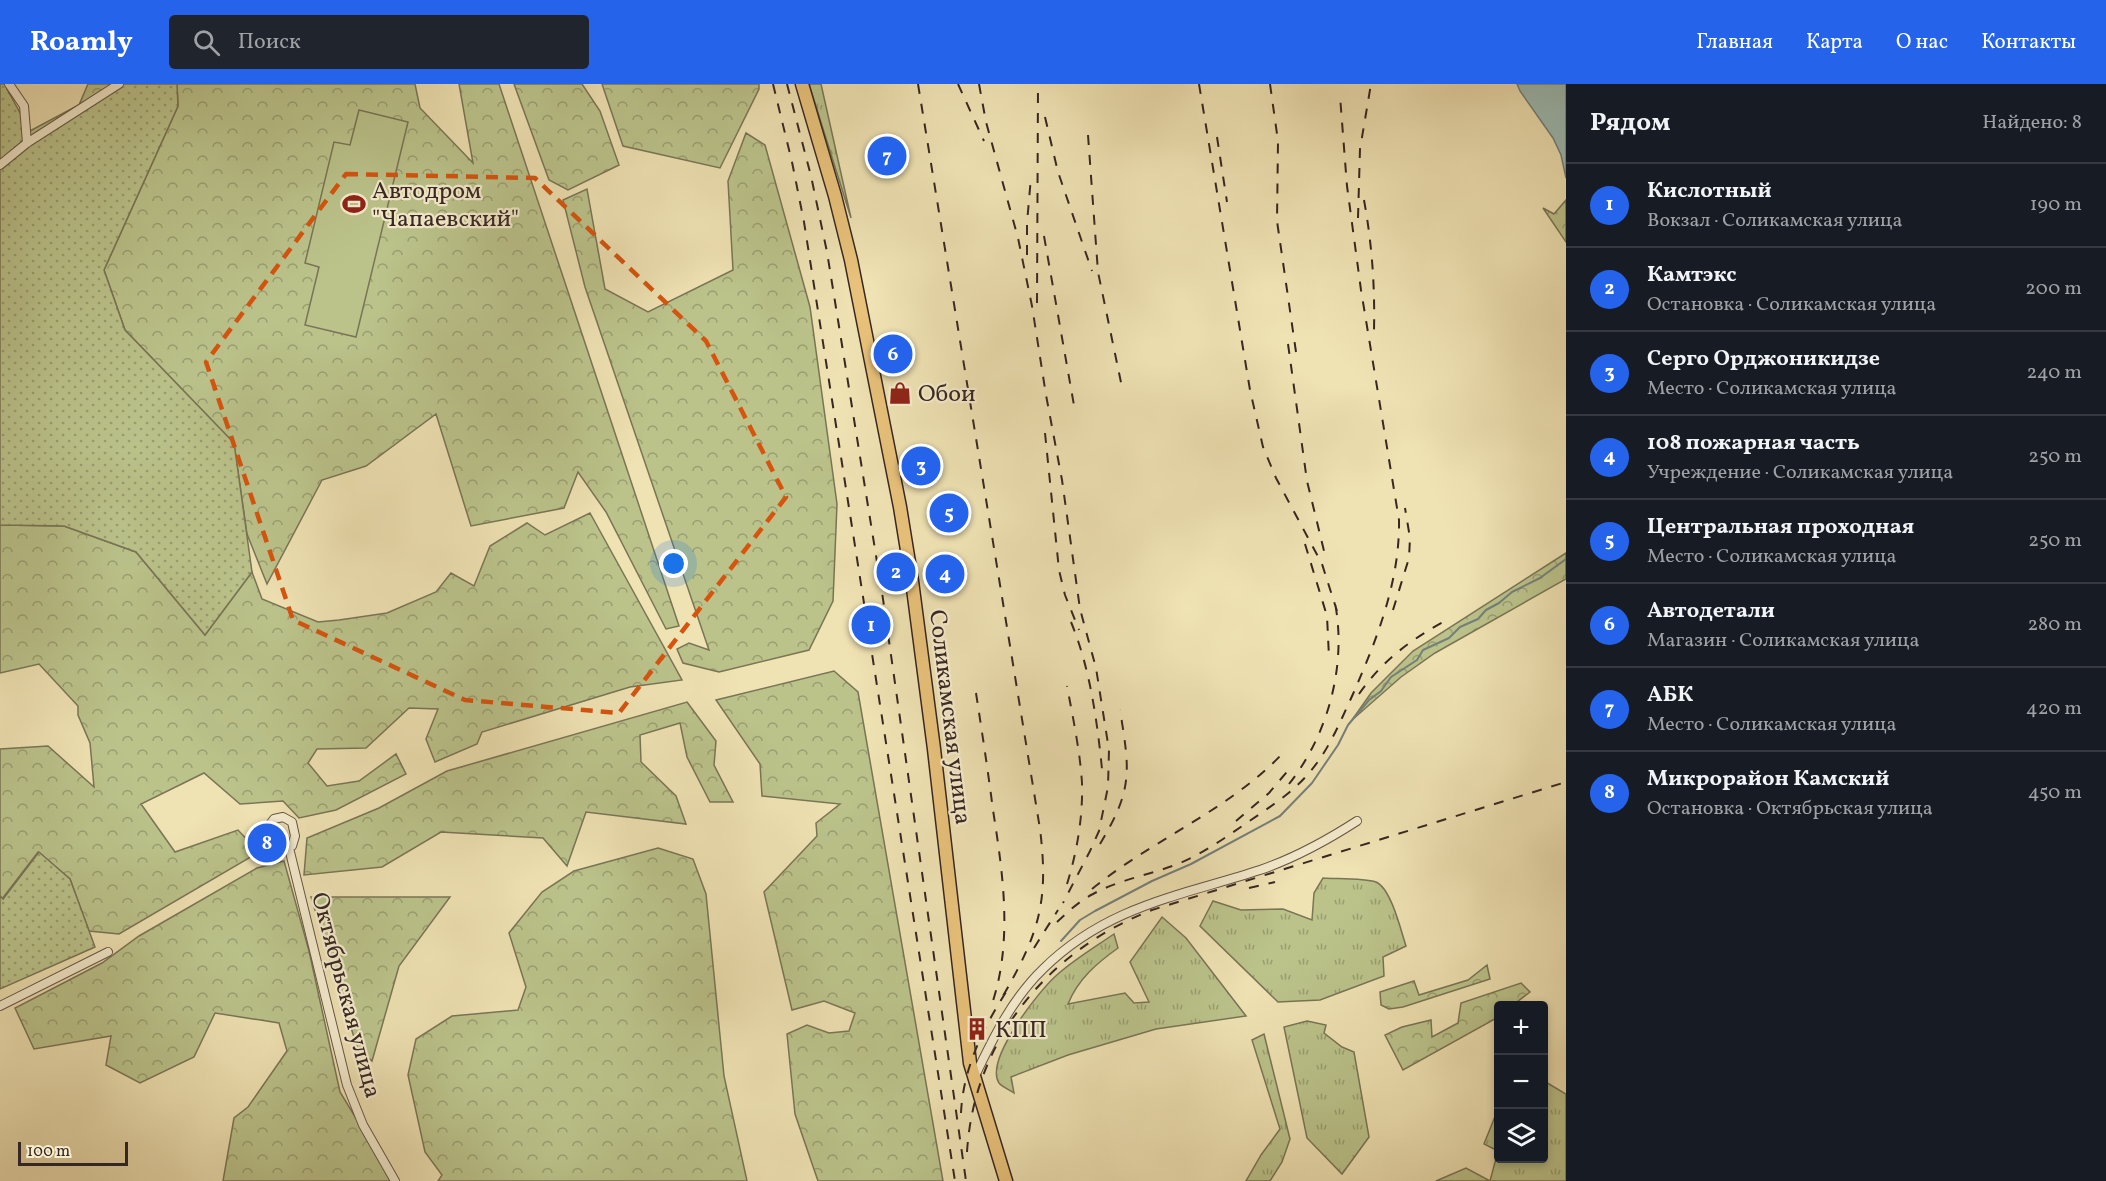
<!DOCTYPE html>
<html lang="ru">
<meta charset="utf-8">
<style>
body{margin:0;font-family:Vollkorn,serif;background:#20242c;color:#f1f3f6}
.controls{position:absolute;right:18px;bottom:18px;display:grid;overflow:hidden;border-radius:6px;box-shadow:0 3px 9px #0003}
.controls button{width:54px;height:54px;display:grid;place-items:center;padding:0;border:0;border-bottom:2px solid #363941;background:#171b24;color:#f1f3f6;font:30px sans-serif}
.scale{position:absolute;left:18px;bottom:15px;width:110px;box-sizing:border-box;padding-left:6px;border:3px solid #372722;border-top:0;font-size:16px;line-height:21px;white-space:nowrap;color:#372722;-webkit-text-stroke:4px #f5ecce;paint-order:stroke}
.you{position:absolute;left:674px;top:480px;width:21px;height:21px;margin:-15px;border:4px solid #fff;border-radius:50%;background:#1a73e8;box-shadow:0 0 0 9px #1a73e833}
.badge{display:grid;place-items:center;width:39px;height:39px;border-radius:50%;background:#2563eb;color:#fff;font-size:20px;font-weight:700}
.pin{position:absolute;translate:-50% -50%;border:3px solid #fff;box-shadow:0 2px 6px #0006}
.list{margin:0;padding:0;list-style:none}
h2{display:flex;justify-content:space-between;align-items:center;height:78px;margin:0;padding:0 24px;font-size:26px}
h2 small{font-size:20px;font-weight:400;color:#9ea1a6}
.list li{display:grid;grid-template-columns:39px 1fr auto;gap:18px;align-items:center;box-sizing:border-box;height:84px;padding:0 24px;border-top:2px solid #363941}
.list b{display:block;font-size:22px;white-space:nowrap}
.list p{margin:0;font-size:20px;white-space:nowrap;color:#9ea1a6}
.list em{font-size:20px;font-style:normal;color:#9ea1a6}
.icon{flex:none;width:33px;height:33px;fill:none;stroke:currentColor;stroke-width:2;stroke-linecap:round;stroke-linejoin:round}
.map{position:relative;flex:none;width:1566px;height:1097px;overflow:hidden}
header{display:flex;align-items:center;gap:36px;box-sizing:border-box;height:84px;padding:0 30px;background:#2563eb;color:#fff}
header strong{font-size:28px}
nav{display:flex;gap:33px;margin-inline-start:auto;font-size:21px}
.search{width:420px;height:54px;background:#20242c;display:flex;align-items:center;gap:15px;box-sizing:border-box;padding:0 21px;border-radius:6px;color:#9ea1a6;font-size:22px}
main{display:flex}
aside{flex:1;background:#171b24}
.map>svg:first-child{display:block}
.grass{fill:url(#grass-tufts);stroke:#797556;stroke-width:1.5}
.forest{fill:url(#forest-crowns);stroke:#797556;stroke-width:1.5}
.park{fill:#bbc38b;stroke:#797556;stroke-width:1.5}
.garden{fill:url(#garden-dots);stroke:#797556;stroke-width:1.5}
.water{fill:#9cbcb4;stroke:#74807a;stroke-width:1.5}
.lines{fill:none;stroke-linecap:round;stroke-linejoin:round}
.stream{stroke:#74807a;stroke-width:2}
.street-casing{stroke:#655646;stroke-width:10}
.primary-casing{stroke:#372722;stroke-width:15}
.street{stroke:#f5ecce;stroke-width:8}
.primary{stroke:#e8c17a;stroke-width:12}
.rail{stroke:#372722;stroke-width:2;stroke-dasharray:10 10;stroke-linecap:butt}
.marked{fill:none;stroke:#d6540e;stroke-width:4.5;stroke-dasharray:12 8;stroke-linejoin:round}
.labels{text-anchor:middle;stroke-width:4.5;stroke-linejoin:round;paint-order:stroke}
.poi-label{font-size:24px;fill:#372722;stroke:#f5ecce;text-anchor:start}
.street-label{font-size:24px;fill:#372722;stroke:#f5ecce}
</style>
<header>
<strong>Roamly</strong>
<div class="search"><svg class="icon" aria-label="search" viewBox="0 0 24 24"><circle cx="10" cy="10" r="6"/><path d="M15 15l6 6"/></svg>Поиск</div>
<nav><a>Главная</a><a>Карта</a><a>О нас</a><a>Контакты</a></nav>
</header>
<main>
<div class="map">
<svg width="1566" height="1097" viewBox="0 0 1566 1097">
<defs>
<pattern id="grass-tufts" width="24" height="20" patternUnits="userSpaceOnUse" patternTransform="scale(1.5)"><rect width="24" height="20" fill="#bbc38b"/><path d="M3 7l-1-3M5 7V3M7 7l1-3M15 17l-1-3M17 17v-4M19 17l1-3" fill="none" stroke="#999e71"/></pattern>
<pattern id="forest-crowns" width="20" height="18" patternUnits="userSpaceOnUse" patternTransform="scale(1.5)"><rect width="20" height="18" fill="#bbc38b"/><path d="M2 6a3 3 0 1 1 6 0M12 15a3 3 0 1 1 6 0" fill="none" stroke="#999e71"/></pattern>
<pattern id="garden-dots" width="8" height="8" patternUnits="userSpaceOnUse" patternTransform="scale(1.5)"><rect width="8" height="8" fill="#bbc38b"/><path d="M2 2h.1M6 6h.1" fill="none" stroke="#999e71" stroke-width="1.8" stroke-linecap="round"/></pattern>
</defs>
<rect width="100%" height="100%" fill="#efe2b3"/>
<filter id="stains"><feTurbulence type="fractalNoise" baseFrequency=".00333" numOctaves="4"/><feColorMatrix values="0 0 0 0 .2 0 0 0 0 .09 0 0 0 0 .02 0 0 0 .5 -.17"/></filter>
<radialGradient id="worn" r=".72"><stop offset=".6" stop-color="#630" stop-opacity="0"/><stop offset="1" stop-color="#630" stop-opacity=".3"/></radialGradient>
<path class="grass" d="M809,0H821L851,134Z
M1323,794C1336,795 1364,794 1376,798C1391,804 1401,847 1406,862L1383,873L1384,892L1320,916L1278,918L1200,842L1213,817L1241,826L1283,825L1312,836L1314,809Z
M1162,833L1186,854L1246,932L1156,945L1068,971L1011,993L1014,1009C1010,1006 1002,1003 999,999C984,976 1040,905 1058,890C1075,875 1095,863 1114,850L1118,864C1097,879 1078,895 1068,920L1125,909L1134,919L1149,918L1130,878Z
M1307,937L1326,941L1324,949L1342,963L1354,968L1369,1053L1342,1090L1307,1054L1284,943Z
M1264,950L1290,1055L1282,1078L1270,1097H1246L1261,1071L1280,1045L1252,956Z
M1544,997L1566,1010V1097H1436L1466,1084L1490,1097L1498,1067L1484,1060L1496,1030L1498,1033V1074H1544Z"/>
<path class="forest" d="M88,0H118L79,21Z
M177,0H415L420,24L473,79L459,0H499L679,542L666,545L606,428L578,388L564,424L471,442L436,330L366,382L322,396L267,500L247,450L234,359L125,246L104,186L178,22Z
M514,0H582L600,27L619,81L568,106L549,96Z
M602,0H759V5L720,84L623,62Z
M746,49L765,61L810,223L837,420L833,517L809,566L719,588L683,579L677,565L689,559L709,566L585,203L563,116L587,105L605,205L648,228L733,186L728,97Z
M1566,116V158L1543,124L1554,130Z
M590,429L682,596L630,603L482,648L477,660L435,678L426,655L438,625L409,624L366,664L317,665L308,679L327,702L359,697L396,670L406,690L336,726L299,734L283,717L240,720L204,689L141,720L175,768L238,746L259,768L119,850L89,847L70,795L38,768L2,815L0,812V665L48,662L94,703L90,659L78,631V622L39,580L0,589V441L64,442L136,468L205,551L252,488L262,515L318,538L339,536L387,529L436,508L451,489L474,502L490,462L527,439L545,451Z
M1566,469V495L1435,569L1401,593L1352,636L1371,609L1413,567Z
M834,587L858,608L943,1097H818L795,1030L787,950L807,941L829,949L849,947L855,929L824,917L792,926L764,808L817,752L816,739L840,720L762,712L760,680L716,616Z
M687,618L716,657L714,681L733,718H710L687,673L680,639L640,651L641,678L676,712L686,740L586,728L567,782L543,754L441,748L382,783L304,791L307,754L379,724L447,687Z
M658,764L693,775L706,810L724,992L747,1097H438L442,1091L425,1068L408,991L416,955L452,932L518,926L526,903L509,849L542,808L574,787Z
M284,777L309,867L340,1008L394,1097H223L234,1034L248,1023L287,967L279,939L215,929L194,973L140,999L106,981L111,952L34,965L15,924L102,879L139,852L257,784Z
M311,813H450L399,882L372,977L357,963Z
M1487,881L1490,895L1403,923L1389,925L1381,921L1380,908L1414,897L1419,911L1468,896Z
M1521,899L1530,908L1513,921L1498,922V932L1495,935L1403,986L1385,951L1402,943L1431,936L1432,953L1458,939L1461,919Z"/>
<path class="park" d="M359,26L408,38L356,253L305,241L319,183L305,179L334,58L350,61Z"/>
<path class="garden" d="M0,0H14L7,5L30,47L118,0H177L178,22L104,186L125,246L234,359L252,488L205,551L136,468L64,442L0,441Z
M39,768L70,795L95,863L0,905V812L3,815Z"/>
<path class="water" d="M1517,0H1566V94L1561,71L1553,54L1520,7Z"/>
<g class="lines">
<path class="stream" d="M1061,857L1080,836L1095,827L1152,797L1191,780L1280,732L1312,699L1338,661L1348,641L1369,616L1381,607L1391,593L1417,576L1423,566L1449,554L1460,543L1478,535L1486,526L1499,519L1512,508L1540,494L1566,475"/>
<g class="street-casing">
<path id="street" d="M9,0L24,22L27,59
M0,81L27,59L119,0
M283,733L292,738L295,752L292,762C277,769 269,757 268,743L274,735Z
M289,764L347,1001L363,1041L395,1097
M0,922L108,868
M975,992C993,954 1012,915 1043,885C1107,822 1180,812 1260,786C1295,774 1326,757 1357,737"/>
</g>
<g class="primary-casing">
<path id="primary" d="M802,0L835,112L851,176L900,423L912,497L934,665L970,979L1006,1097"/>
</g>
<use href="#street" class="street"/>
<use href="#primary" class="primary"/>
<path class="rail" d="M773,0L792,78L804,138L955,1097
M787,0L811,92L827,168L883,515L966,1097
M918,0L1040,745C1049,818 1039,849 1003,912
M958,0L984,57
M979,0L986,38L1018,154L1032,222L1046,311L1062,396L1080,525L1096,584L1109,666L1108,703L1099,747L1090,767L1063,819
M1199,0L1250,306L1263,363L1276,394L1322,480L1337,527
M1270,0L1278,57L1277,137L1296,268
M1045,33L1058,88L1092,187
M1088,51L1098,188L1123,308
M1217,53L1227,118
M1364,116C1372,160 1375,202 1374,247
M1358,134L1360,65L1371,0
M1044,152L1075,327
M1027,171V139L1031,93
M1037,219L1038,0
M1288,260L1307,397L1326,475
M1045,349L1059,486L1065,511L1079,546
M1305,460L1327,532L1329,573
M1393,526L1409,474L1410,454L1405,424
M1071,538C1090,584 1097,636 1102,685
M976,609C982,648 988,687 993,726C1003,790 1013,857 992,920
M1359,610C1382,577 1410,556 1445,537
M1289,700C1328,651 1347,581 1335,519
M1236,737L1269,709L1291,683
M1100,760C1133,705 1130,688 1120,626
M1067,800C1077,768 1083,733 1082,699C1080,667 1073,634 1067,602
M1249,804L1275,798
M1092,805C1153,755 1228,727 1283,669
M1057,838C1068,828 1079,817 1093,810C1124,793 1159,790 1191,774C1211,764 1229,751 1248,738C1270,723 1292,709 1309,689C1329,666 1340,638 1353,610C1377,555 1400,497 1399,436L1361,206L1347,102L1340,12
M1034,864L1058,826
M961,1029C963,984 984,942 1008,905
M967,1068C974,955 1049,866 1152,826L1566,698"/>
</g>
<path class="marked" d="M346,90L535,94L706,257L786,413L619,629L465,616L293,536L206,278Z"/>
<defs>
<g id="stadium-bare" transform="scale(1.8)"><path d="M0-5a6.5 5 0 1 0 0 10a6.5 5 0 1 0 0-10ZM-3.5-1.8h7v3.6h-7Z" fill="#8f2418" stroke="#f5ecce" stroke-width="2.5" paint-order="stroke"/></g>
<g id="shop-bare" transform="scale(1.8)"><path d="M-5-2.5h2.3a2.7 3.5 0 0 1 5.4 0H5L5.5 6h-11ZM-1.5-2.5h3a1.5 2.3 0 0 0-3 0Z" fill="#8f2418" stroke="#f5ecce" stroke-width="2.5" paint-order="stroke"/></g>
<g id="building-bare" transform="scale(1.8)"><path d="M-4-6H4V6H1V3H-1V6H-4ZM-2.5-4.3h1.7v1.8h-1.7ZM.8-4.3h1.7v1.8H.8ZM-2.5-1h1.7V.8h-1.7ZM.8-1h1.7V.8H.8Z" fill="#8f2418" stroke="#f5ecce" stroke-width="2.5" paint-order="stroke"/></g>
</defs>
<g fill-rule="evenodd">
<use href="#stadium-bare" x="354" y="120"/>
<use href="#shop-bare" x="900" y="309"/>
<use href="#building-bare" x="977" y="945"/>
</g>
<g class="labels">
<g class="poi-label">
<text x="372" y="114">Автодром<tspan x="372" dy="28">"Чапаевский"</tspan></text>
<text x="918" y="317">Обои</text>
<text x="995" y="953">КПП</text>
</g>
<g class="street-label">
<text transform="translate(951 633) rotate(83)" y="8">Соликамская улица</text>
<text transform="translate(347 911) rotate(75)" y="8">Октябрьская улица</text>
</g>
</g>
<rect width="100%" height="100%" filter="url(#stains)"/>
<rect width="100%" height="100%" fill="url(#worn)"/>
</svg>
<div class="controls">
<button>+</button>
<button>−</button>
<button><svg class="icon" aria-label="layers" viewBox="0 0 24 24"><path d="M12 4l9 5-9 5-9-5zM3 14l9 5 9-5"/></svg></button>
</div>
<div class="scale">100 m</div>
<div class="you"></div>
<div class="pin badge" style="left:871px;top:541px">1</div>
<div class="pin badge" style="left:896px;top:488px">2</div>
<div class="pin badge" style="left:921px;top:382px">3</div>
<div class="pin badge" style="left:945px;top:490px">4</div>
<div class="pin badge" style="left:949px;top:429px">5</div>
<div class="pin badge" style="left:893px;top:270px">6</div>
<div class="pin badge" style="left:887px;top:72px">7</div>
<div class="pin badge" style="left:267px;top:759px">8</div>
</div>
<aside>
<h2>Рядом<small>Найдено: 8</small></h2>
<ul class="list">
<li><span class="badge">1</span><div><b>Кислотный</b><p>Вокзал · Соликамская улица</p></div><em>190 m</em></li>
<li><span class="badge">2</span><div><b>Камтэкс</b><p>Остановка · Соликамская улица</p></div><em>200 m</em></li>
<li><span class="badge">3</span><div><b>Серго Орджоникидзе</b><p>Место · Соликамская улица</p></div><em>240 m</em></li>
<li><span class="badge">4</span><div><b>108 пожарная часть</b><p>Учреждение · Соликамская улица</p></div><em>250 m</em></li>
<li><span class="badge">5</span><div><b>Центральная проходная</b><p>Место · Соликамская улица</p></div><em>250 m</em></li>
<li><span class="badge">6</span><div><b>Автодетали</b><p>Магазин · Соликамская улица</p></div><em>280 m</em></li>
<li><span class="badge">7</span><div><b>АБК</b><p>Место · Соликамская улица</p></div><em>420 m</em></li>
<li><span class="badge">8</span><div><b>Микрорайон Камский</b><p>Остановка · Октябрьская улица</p></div><em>450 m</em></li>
</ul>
</aside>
</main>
